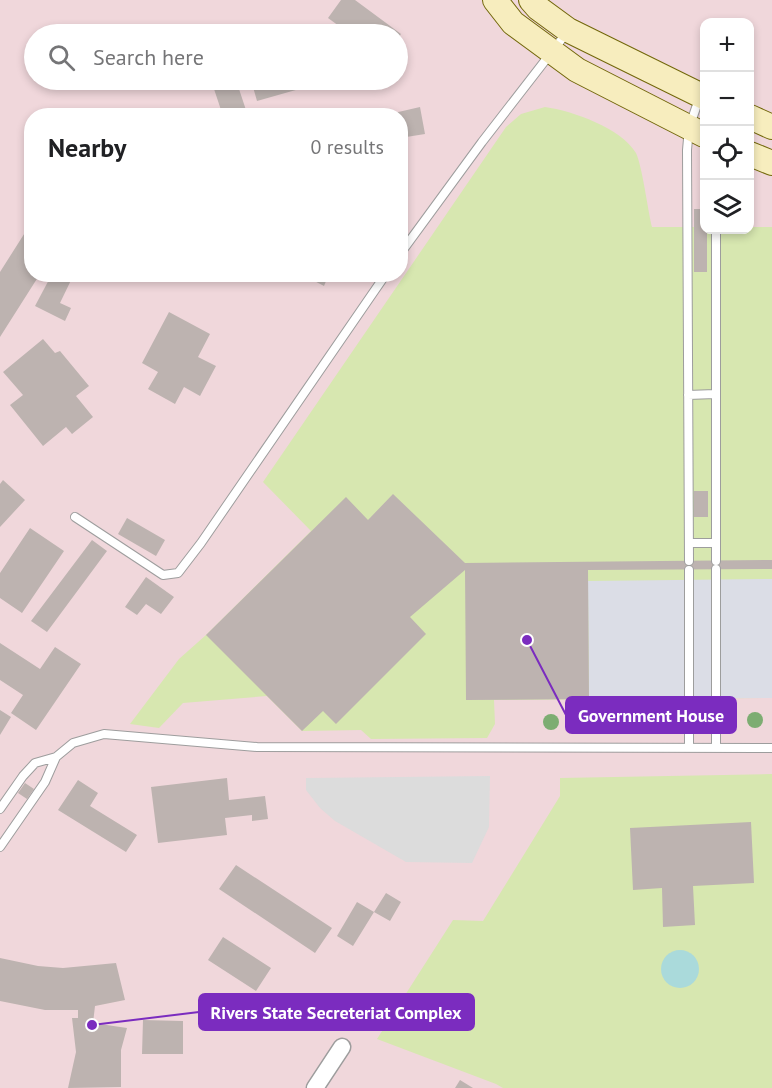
<!DOCTYPE html>
<meta charset="utf-8">
<style>
body{margin:0;font-family:"PT Sans",sans-serif;background:#f2f2f2;color:#202124}
.controls{position:absolute;right:18px;top:18px;display:grid;overflow:hidden;border-radius:12px;box-shadow:0 3px 9px #0003}
.controls button{width:54px;height:54px;display:grid;place-items:center;padding:0;border:0;border-bottom:2px solid #e0e0e0;background:#fff;color:#202124;font:30px sans-serif}
.list{margin:0;padding:0;list-style:none}
h2{display:flex;justify-content:space-between;align-items:center;height:78px;margin:0;padding:0 24px;font-size:26px}
h2 small{font-size:20px;font-weight:400;color:#757577}
.icon{flex:none;width:33px;height:33px;fill:none;stroke:currentColor;stroke-width:2;stroke-linecap:round;stroke-linejoin:round}
.map{position:relative;flex:none;width:772px;height:1088px;overflow:hidden}
.search{position:absolute;background:#fff;box-shadow:0 3px 9px #0003;left:24px;top:24px;width:384px;height:66px;display:flex;align-items:center;gap:15px;box-sizing:border-box;padding:0 21px;border-radius:33px;color:#757577;font-size:22px}
.panel{position:absolute;background:#fff;box-shadow:0 3px 9px #0003;left:24px;top:108px;width:384px;height:174px;border-radius:24px}
.map>svg:first-child{display:block}
.commercial{fill:#f0d7db;fill-rule:evenodd}
.grass{fill:#d7e7b0}
.parking{fill:#dcdcdc}
.plaza{fill:#dbdde6}
.water{fill:#aadadb}
.building{fill:#bdb3b0}
.lines{fill:none;stroke-linecap:round;stroke-linejoin:round}
.lane-casing{stroke:#9d9d9d;stroke-width:10}
.street-casing{stroke:#9d9d9d;stroke-width:19}
.secondary-casing{stroke:#73680b;stroke-width:26}
.lane{stroke:#fff;stroke-width:8}
.street{stroke:#fff;stroke-width:16}
.secondary{stroke:#f7edbe;stroke-width:24}
.tree{fill:#7dad72}
.leader{fill:none;stroke:#7b2cbf;stroke-width:2}
.callout-dot{fill:#7b2cbf;stroke:#fff;stroke-width:2}
.callout{fill:#7b2cbf;stroke:#7b2cbf;stroke-width:2}
.callout-label{font-size:18px;text-anchor:middle;font-weight:bold;fill:#fff}
</style>
<div class="map">
<svg width="772" height="1088" viewBox="0 0 772 1088">
<rect width="100%" height="100%" fill="#f0ebe7"/>
<path class="commercial" d="M0,0H772V1088H0ZM704,22H750V230H704ZM34,34H398V80H34ZM32,116H400V274H32Z"/>
<path class="grass" d="M545,107C573,111 621,128 636,153C642,165 648,211 652,227H694V272H707V230H750V227H772V698L494,700L495,724L487,738L371,739L361,730L302,731L267,696L183,703L159,728L130,724L179,659L206,635L311,531L263,482L506,127L521,114Z
M772,774V1088H503L496,1084L377,1039L453,920L483,921L560,796V778Z"/>
<path class="parking" d="M490,776L489,827L472,863L406,862L335,821L320,808L306,790V778Z"/>
<path class="plaza" d="M772,579V698L589,699L588,581Z"/>
<path class="water" d="M661 969a19 19 0 1 1 38 0a19 19 0 1 1-38 0Z"/>
<path class="building" d="M341,0H355L401,34L398,38V34H350L328,18Z
M232,80H236L248,116H223L213,86Z
M251,80H331L257,101Z
M420,107L425,134L400,138V116H381Z
M694,209H704V230H707V272H694Z
M26,231L32,234V274H40L0,337V272Z
M52,274H74L60,303L71,308L65,321L35,306Z
M301,274H329L324,286Z
M169,312L210,334L198,357L216,366L200,396L184,387L175,404L148,389L158,372L142,363Z
M43,339L55,353L60,351L89,386L76,396L93,417L72,434L66,427L43,446L10,405L23,395L3,372Z
M3,480L25,500L0,527V484Z
M694,491H708V517H694Z
M393,494L465,563L772,560V569L588,570L589,699L466,700L465,570L410,617L426,634L336,724L323,711L302,731L206,635L346,497L368,520Z
M127,518L165,540L156,556L118,534Z
M30,528L64,551L22,613L0,598V573Z
M92,540L107,551L47,632L31,621Z
M146,577L174,597L161,614L146,604L137,615L125,607Z
M0,643L40,669L55,647L81,664L36,730L11,713L23,695L0,680Z
M0,710L11,717L0,735Z
M227,778L229,800L265,796L268,819L252,821V815L225,818L227,835L158,843L151,787Z
M78,780L98,793L90,806L137,835L126,852L58,810Z
M25,783L34,789L27,799L18,793Z
M751,822L754,883L693,886L695,925L663,927L662,888L633,890L630,828Z
M236,865L332,928L315,953L219,889Z
M386,893L401,902L390,921L374,912L353,946L337,936L357,902L374,912Z
M223,937L271,968L256,991L208,960Z
M0,958L38,966L63,968L116,963L125,1000L95,1006L93,1023L127,1028L121,1050V1087L68,1088L76,1052L72,1018H78V1010H45L0,1001Z
M143,1020L183,1021V1054H142Z
M460,1080L473,1088H455Z"/>
<g class="lines">
<g class="lane-casing">
<path id="lane" d="M400,254L482,142L568,31
M688,395L715,394
M75,517L163,575L178,573L201,543L386,274
M689,543H716
M689,561L687,150L689,128L700,96
M716,561V230
M716,569V748
M689,570V748
M0,809L23,776L35,763L56,757L73,743L104,734L257,747L772,748
M0,847L45,782L56,757"/>
</g>
<g class="street-casing">
<path id="street" d="M315,1088L342,1047"/>
</g>
<g class="secondary-casing">
<path id="secondary" d="M495,0L513,23L577,70L704,135
M531,0L538,8L568,30L704,97
M750,117L772,127
M750,154L772,163"/>
</g>
<use href="#lane" class="lane"/>
<use href="#street" class="street"/>
<use href="#secondary" class="secondary"/>
</g>
<g class="tree">
<circle cx="755" cy="720" r="8"/>
<circle cx="729" cy="721" r="8"/>
<circle cx="551" cy="722" r="8"/>
</g>
<path class="leader" d="M527 640L566 715M92 1025L199 1012"/>
<g class="callout-dot">
<circle cx="527" cy="640" r="6"/>
<circle cx="92" cy="1025" r="6"/>
</g>
<g class="callout">
<rect x="566" y="697" width="170" height="36" rx="6"/>
<rect x="199" y="994" width="275" height="36" rx="6"/>
</g>
<g class="callout-label">
<text x="651" y="722">Government House</text>
<text x="336" y="1019">Rivers State Secreteriat Complex</text>
</g>
</svg>
<div class="controls">
<button>+</button>
<button>−</button>
<button><svg class="icon" aria-label="locate" viewBox="0 0 24 24"><circle cx="12" cy="12" r="6"/><path d="M12 2v4M12 18v4M2 12h4M18 12h4"/></svg></button>
<button><svg class="icon" aria-label="layers" viewBox="0 0 24 24"><path d="M12 4l9 5-9 5-9-5zM3 14l9 5 9-5"/></svg></button>
</div>
<div class="search"><svg class="icon" aria-label="search" viewBox="0 0 24 24"><circle cx="10" cy="10" r="6"/><path d="M15 15l6 6"/></svg>Search here</div>
<section class="panel">
<h2>Nearby<small>0 results</small></h2>
<ul class="list">
</ul>
</section>
</div>
